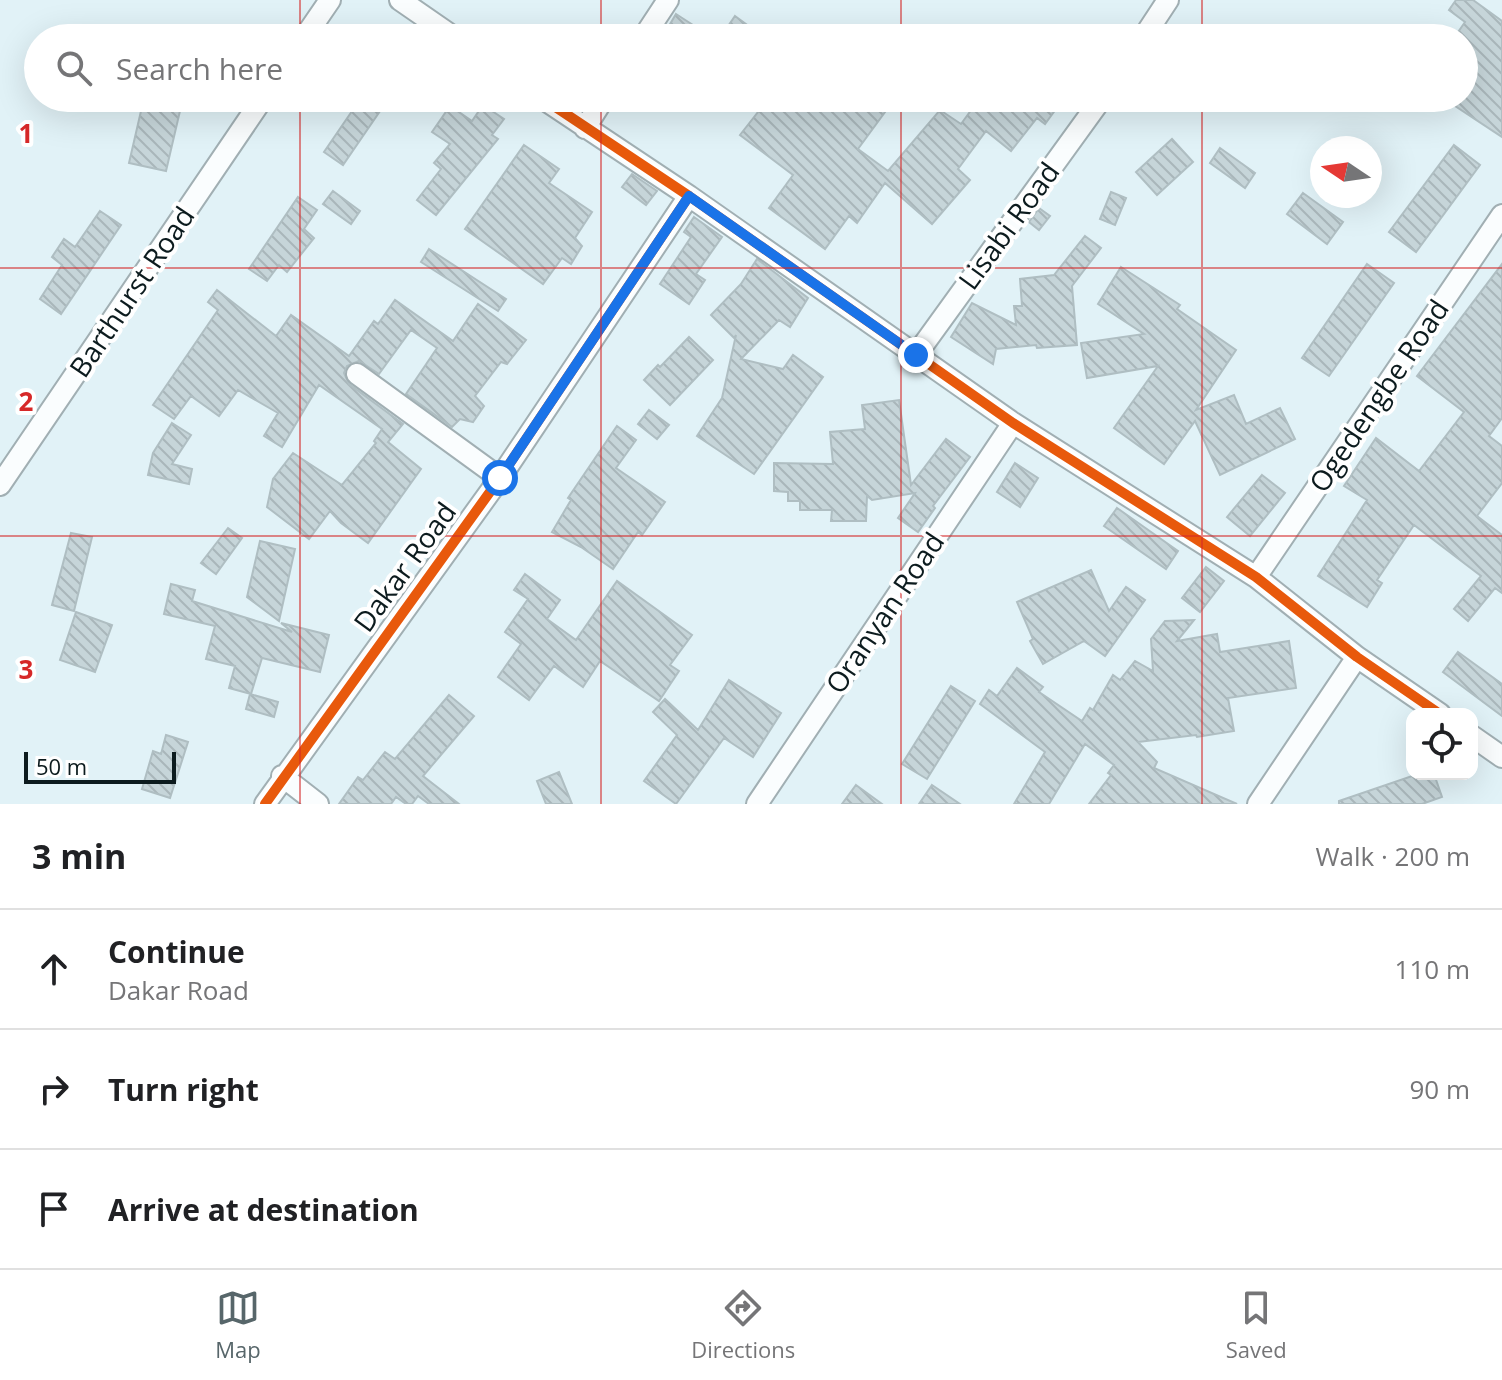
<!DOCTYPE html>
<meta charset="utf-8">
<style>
body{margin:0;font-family:"Open Sans",sans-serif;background:#f6f6f6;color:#202124}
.controls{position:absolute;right:24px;bottom:24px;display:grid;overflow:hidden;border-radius:16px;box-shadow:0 8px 32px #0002}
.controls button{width:72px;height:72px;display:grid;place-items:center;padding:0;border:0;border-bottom:2px solid #e0e0e0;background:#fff;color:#202124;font:40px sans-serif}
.compass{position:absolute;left:1310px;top:136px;width:72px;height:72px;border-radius:50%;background:#fff;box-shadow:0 8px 32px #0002;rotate:283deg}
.scale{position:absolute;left:24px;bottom:20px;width:152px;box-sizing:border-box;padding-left:8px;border:4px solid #0c1b1e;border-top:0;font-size:22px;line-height:28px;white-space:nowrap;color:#0c1b1e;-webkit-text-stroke:6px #fff;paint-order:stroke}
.stop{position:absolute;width:24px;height:24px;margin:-18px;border:6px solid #1a73e8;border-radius:50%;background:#fff}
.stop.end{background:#1a73e8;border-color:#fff;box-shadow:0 2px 8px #0008}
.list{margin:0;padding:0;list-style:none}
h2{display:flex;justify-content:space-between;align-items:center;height:104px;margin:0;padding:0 32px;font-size:34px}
h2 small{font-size:26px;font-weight:400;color:#757577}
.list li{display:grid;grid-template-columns:52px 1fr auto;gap:24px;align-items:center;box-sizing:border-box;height:120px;padding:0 32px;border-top:2px solid #e0e0e0}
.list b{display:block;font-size:30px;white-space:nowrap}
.list p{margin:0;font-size:26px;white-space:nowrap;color:#757577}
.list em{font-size:26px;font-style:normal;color:#757577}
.icon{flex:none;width:44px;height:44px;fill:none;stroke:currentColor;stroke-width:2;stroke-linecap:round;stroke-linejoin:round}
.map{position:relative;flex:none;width:1502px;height:804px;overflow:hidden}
.search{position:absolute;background:#fff;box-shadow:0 8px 32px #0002;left:24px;right:24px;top:24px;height:88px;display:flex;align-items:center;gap:20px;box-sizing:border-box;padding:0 28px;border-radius:44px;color:#757577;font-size:30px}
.sheet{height:464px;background:#fff}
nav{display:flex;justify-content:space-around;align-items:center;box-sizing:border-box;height:112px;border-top:2px solid #e0e0e0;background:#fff;font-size:22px;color:#757577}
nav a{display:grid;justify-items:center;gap:4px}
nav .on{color:#57666a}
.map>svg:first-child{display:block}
.building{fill:url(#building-back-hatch);stroke:#afbec2;stroke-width:2}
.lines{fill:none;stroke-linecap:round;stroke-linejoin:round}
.street-casing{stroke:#a1afb3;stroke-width:24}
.street{stroke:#fafdfe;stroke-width:20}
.cycleway-casing{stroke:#fff;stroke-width:15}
.cycleway{stroke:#e8590c;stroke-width:10}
.route{stroke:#1a73e8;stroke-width:10}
.grid{fill:none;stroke:#d62828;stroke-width:2;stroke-opacity:0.55}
.labels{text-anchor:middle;stroke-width:8;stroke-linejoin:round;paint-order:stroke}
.street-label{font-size:28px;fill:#0c1b1e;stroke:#fff}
.grid-label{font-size:26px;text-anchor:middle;font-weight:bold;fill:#d62828;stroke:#fff;stroke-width:8;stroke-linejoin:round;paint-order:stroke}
</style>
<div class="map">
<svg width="1502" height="804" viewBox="0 0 1502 804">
<defs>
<pattern id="building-back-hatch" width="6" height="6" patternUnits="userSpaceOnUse" patternTransform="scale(2)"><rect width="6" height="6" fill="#c6d5d9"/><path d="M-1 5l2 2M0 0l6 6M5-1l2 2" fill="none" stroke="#a9b6ba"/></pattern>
</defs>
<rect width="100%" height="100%" fill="#e1f2f7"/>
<path class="building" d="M1456,0H1473L1502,21V137L1443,98H1464V38H1454L1465,22L1449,10Z
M676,14L713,38H677L666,31Z
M735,16L765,38H720Z
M144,98H183L166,171L129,163Z
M361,98H389L343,165L324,152Z
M797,98H875L888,108L858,149L888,171L940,110L961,124L980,98H1064L1045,124L1037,118L1011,151L986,131L958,169L970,180L932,224L885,183L857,223L849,216L825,249L769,208L793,175L740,135L765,103L772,108L779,100L790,108Z
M483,105L504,119L492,135L498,139L436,215L417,200L441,169L434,163L450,144L432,132L450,106L472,121Z
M1172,139L1193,162L1157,195L1136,172Z
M524,145L559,169L549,183L592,212L575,238L582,246L571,264L562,258L543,284L465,229Z
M1454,145L1480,165L1416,252L1389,232Z
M1220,148L1255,173L1245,188L1210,163Z
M632,174L657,191L646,205L622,187Z
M333,191L360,211L351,224L323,204Z
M1111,192L1126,198L1115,225L1100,219Z
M1303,193L1343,222L1327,244L1287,214Z
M298,197L317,210L304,229L314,238L287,272L279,265L267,281L249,269Z
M1039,208L1050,216L1039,230L1029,222Z
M100,211L121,225L61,314L40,299L62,265L52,257L64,239L75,247Z
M694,217L722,237L696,274L705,280L689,304L660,284L691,237L684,232Z
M1085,236L1101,248L1072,286L1077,345L1037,348L1036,345L996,349L993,364L951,337L972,303L1016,325L1014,306H1022L1020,279L1054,275Z
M429,249L506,299L498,311L421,262Z
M757,259L808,298L790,327L779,320L741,359L783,369L793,355L823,377L754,474L697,436L722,398L736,335L734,338L711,315L741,284Z
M1367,264L1394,283L1329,376L1302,358Z
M1502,264V418L1489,436L1502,446V483L1477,516L1502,535V593L1495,588L1468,621L1454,609L1481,576L1414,525L1377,580L1382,583L1367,607L1318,576L1367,500L1344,486L1376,438L1419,471L1464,412L1417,376Z
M1121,267L1180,305L1177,309L1236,350L1196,410L1234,395L1246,424L1280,408L1295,439L1220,475L1195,421L1164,464L1114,428L1158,366L1087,378L1081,343L1144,334L1098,304Z
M217,290L276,336L291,315L349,356L374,321L378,324L395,300L453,341L478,304L526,340L507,364L501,362L475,396L484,406L473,422L460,419L452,427L406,394L437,348L411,330L379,374L359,361L347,366L344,373L349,384L403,424L388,442L421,469L368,543L341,523L330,511L309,539L267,507L273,479L293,453L342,485L376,443L374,441L382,429L319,385L282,447L264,436L278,413L238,390L219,416L191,396L174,419L153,405L218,310L208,302Z
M689,337L713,360L670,405L644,380L658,365L660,367Z
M899,400L911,485L946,439L970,457L933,506L935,508L918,532L898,518L915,493L872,500L867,496L866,521H831L832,510H800V501H788V492L774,491V463L833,464L830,432L865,429L862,405Z
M649,410L669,425L657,439L638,424Z
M172,423L191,435L172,464L192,469L189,484L148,475L153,453Z
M617,426L636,440L616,468L665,502L642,535L638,532L613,569L581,547L552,532L571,500L568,498Z
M1015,463L1038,478L1020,507L997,492Z
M1262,475L1285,493L1250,536L1227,517Z
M1117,508L1178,551L1166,569L1104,526Z
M228,528L242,538L216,574L201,563Z
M71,533L92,537L74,611L52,605Z
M260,541L295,549L279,621L247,597Z
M1206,567L1224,581L1200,612L1182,598Z
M1091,570L1109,611L1126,587L1145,600L1105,656L1084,641L1043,664L1030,641L1033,639L1017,602Z
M525,574L560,600L547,619L576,640L617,581L692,635L670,665L679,671L659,701L600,661L583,687L554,666L529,700L498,677L521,644L505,632L528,599L514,590Z
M171,584L195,590L192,601L292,632L281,623L329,635L320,672L262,658L251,694L229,688L235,666L206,659L215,626L164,614Z
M76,612L112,625L95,672L60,660Z
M1194,620L1177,641L1217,634L1220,652L1289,641L1296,688L1228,698L1234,731L1197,737L1196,735L1138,742L1157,762L1154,768L1237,804H1089L1111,775L1108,773L1114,765L1085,744L1049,804H1014L1045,752L980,704L989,690L997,696L1017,668L1043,687L1039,692L1082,721L1090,708L1093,710L1113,675L1120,680L1135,661L1153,671L1151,639L1165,621Z
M1458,652L1502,684V716L1443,672Z
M729,680L781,713L753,757L724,738L676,804L644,781L677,735L653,712L665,699L698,730Z
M951,686L975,701L927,779L902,764Z
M250,694L278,702L274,717L246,709Z
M449,695L474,716L423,776L459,804H429L418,796L412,804H406L396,797L391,804H339L358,777L363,780L385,752L395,759Z
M166,735L188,742L170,798L142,789L153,751L161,754Z
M559,772L572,804H546L537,781Z
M1418,774H1434L1442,797L1422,804H1339V801Z
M856,785L882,804H842Z
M932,785L960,804H919Z"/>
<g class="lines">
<g class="street-casing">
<path id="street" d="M400,0L455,38
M304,38L330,0
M643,38L668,0
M1143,38L1168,0
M542,98L689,196L1013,423L1256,577L1357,657L1440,714
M585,128L604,98
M916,355L1102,98
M357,374L500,478
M0,485L263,98
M1256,577L1502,215
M1472,736L1502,757
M282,776L318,804
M265,804L500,478L689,196
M757,804L1013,423
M1258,804L1357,657"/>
</g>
<use href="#street" class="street"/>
<g class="cycleway-casing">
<path id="cycleway" d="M542,98L689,196L1013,423L1256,577L1357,657L1440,714
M265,804L500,478L689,196"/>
</g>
<use href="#cycleway" class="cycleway"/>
</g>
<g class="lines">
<path class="route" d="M500,478L689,196L916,355"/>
</g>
<path class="grid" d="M300,0V38M601,0V38M901,0V38M1202,0V38M300,98V804M601,98V804M901,98V804M1202,98V804M0,268H1502M0,536H1502"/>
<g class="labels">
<g class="street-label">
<text transform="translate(1009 226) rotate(-54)" y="10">Lisabi Road</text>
<text transform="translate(132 292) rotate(-56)" y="10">Barthurst Road</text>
<text transform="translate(1379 396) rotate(-56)" y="10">Ogedengbe Road</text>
<text transform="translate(405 567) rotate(-54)" y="10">Dakar Road</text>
<text transform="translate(885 613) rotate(-56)" y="10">Oranyan Road</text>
</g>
</g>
<g class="grid-label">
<text x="26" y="143">1</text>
<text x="26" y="411">2</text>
<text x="26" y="679">3</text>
</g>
</svg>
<div class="controls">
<button><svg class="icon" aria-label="locate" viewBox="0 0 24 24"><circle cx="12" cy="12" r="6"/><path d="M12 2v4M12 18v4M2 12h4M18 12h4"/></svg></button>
</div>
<svg class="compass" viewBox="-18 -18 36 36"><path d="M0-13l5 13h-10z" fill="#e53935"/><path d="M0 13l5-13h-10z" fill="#757577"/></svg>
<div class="scale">50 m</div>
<div class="stop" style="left:500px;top:478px"></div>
<div class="stop end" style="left:916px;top:355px"></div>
<div class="search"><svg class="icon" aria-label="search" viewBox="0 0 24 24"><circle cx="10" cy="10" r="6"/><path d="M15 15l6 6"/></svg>Search here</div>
</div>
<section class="sheet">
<h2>3 min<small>Walk · 200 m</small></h2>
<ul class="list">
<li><svg class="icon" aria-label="ahead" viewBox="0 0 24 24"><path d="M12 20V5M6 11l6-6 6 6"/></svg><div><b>Continue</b><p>Dakar Road</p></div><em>110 m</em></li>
<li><svg class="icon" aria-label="right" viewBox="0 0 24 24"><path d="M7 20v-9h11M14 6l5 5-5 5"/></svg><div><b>Turn right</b></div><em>90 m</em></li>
<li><svg class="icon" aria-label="arrive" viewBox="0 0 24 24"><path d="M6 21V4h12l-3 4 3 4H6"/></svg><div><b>Arrive at destination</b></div></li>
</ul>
</section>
<nav>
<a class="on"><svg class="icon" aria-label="map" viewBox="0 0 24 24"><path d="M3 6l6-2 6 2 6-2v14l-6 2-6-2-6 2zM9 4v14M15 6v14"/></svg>Map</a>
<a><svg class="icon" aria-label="directions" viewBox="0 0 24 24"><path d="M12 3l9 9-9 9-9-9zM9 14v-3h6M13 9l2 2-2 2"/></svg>Directions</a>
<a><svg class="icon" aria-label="saved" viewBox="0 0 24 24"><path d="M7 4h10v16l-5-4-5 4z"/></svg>Saved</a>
</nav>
